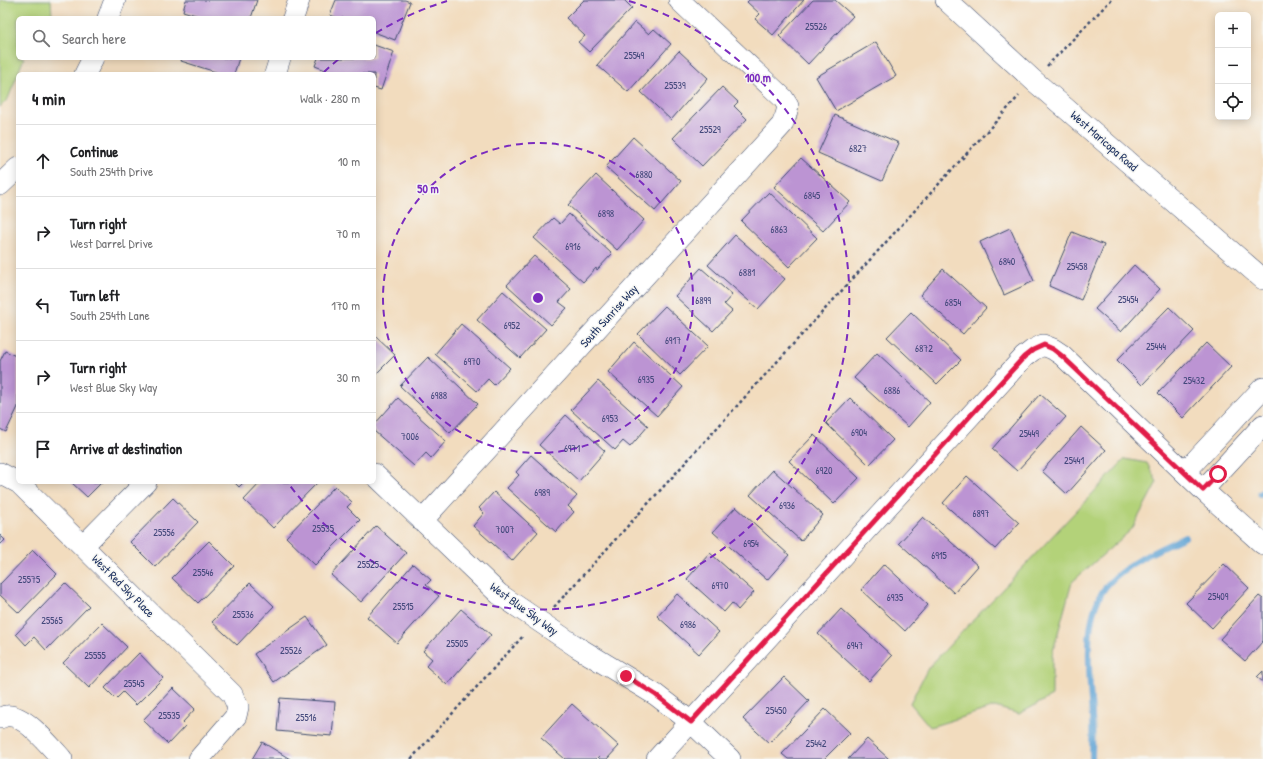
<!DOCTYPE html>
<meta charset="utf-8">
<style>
body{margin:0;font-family:"Patrick Hand",sans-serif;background:#f6f6f6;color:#202124}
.controls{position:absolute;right:12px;top:12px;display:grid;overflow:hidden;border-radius:6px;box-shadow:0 2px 10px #0003}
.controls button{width:36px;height:36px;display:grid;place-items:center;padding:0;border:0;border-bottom:1px solid #e0e0e0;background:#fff;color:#202124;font:20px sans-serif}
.stop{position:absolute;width:12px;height:12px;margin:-9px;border:3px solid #e11d48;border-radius:50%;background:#fff}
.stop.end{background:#e11d48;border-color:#fff;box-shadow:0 1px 4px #0008}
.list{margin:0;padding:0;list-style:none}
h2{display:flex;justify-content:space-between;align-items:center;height:52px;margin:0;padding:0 16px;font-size:17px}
h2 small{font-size:13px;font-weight:400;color:#757577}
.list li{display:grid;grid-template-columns:26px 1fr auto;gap:12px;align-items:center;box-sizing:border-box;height:72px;padding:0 16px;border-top:1px solid #e0e0e0}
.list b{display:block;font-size:15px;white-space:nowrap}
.list p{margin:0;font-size:13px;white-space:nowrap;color:#757577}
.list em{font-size:13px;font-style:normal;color:#757577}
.icon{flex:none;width:22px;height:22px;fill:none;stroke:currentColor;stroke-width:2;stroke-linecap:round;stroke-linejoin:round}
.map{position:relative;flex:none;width:1263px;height:759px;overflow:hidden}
.search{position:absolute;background:#fff;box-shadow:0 2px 10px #0003;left:16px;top:16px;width:360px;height:44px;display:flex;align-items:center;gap:10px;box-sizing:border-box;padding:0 14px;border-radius:6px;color:#757577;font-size:15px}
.panel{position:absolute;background:#fff;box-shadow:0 2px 10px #0003;left:16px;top:72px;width:360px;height:412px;border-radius:6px}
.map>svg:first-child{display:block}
.green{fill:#b3d279;stroke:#67806c}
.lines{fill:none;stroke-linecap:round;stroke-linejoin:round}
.stream{stroke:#5fa3d4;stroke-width:6}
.building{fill:#bc94d3}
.minor-casing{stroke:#3b496c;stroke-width:22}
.path{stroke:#3b496c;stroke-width:2.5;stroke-dasharray:3 3;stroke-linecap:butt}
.minor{stroke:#fff;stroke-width:21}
.route{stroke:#e11d48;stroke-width:5}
.ring{fill:none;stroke:#7b2cbf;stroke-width:2;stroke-dasharray:7 5}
.labels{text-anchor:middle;stroke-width:3;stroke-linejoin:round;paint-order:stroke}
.number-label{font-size:10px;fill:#43487b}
.street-label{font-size:12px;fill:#1b2f5e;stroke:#f6f6f2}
.centre{fill:#7b2cbf;stroke:#f6f6f2;stroke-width:2}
.ring-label{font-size:12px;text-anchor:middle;font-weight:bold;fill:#7b2cbf;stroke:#f6f6f2;stroke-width:3;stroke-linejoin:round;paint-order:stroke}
</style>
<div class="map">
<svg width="1263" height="759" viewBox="0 0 1263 759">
<rect width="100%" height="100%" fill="#f6f6f2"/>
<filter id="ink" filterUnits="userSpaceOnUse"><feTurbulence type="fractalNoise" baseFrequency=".025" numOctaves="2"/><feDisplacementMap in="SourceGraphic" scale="8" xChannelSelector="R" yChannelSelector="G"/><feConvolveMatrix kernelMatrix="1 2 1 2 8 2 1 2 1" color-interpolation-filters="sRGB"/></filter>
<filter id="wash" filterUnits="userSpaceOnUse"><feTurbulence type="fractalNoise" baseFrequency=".012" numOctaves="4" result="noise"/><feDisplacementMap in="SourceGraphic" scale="16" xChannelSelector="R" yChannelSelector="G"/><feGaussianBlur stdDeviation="0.9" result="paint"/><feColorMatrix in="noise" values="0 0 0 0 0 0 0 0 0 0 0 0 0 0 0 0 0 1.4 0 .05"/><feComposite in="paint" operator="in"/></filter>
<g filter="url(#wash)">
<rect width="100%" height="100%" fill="#f2dcbe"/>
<path class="green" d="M0,0H51L52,16L51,18H18V58H24L8,99L0,107Z
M1125,459L1147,463L1157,482L1132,529L1072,582L1052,655V696L1019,714L995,707L930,727L910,703L928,668Z"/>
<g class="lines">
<path class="stream" d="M1260,494L1263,492
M1092,759C1092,745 1093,730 1092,716C1090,677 1080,614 1109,583C1129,562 1159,549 1185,537"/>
</g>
<g id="blocks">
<path class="building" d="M186,0H257L251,18H205L183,11Z
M336,0H405L410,2L395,40L374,32V18H338L330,15Z
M584,0H624L632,8L589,52L578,42L585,36L566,18Z
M749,0H804L773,35L755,19L760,14L747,2Z
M813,0H835L853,16L808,64L779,36Z
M635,22L649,34L654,29L671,44L628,92L597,65Z
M876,42L896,76L836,111L816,77Z
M374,45L394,52L381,90L374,88V74H336L315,66L318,58H374Z
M679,51L708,78L671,120L641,92Z
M182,58H239L234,74H222L181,61Z
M722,87L738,102L734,106L747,119L702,166L673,138Z
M835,115L899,143L882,181L818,153Z
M633,137L681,181L655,211L606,167Z
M801,158L850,202L823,231L774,187Z
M596,175L644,220L617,250L568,205Z
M769,192L817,238L789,267L741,221Z
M569,214L612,254L597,270L596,268L583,282L534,238L553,218L560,224Z
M1010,228L1034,281L1004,295L980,242Z
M1072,232L1104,245L1081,300L1049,286Z
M735,235L785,279L758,309L708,265Z
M534,256L571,289L559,302L567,308L551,325L507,285Z
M1134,265L1160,289L1121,332L1095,309Z
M701,268L732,295L724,304L732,311L713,331L675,296Z
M943,269L986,308L963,334L920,295Z
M503,291L546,329L520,358L477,320Z
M665,306L708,346L680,375L638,334Z
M1169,307L1194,331L1142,385L1117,360Z
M911,312L961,360L937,384L887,337Z
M461,324L510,368L494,385L488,379L477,391L435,354Z
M374,335L395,355L374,376Z
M634,342L683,387L657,416L608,372Z
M1206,343L1231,367L1183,418L1158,393Z
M5,351L18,357V407L6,432L0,429V361Z
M877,353L930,402L908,427L854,378Z
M428,357L478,404L450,433L400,386Z
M598,381L648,426L630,447L623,441L615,450L571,410Z
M1040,394L1066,417L1017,471L992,449Z
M398,398L446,441L431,458L426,453L414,466L374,431V425Z
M850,398L893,440L869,465L826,423Z
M566,415L605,451L579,481L539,445Z
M1081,427L1106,450L1067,494L1042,471Z
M814,435L859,478L834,504L789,461Z
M531,455L577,496L568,506L574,512L556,532L507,488L519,475L516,472Z
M773,470L823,515L801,541L750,495Z
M967,476L1019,523L995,549L943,503Z
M71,482H102L87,497Z
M234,482H244L239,487Z
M261,482H318L273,528L244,500Z
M335,486L352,502L347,507L360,520L315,565L286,537Z
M494,492L538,532L512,561L473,526L484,513L479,508Z
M173,498L198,522L155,567L130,542Z
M736,507L789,555L767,580L713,532Z
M923,517L978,566L954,593L899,543Z
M376,526L406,553L361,602L331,575Z
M0,535L5,540L0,545Z
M209,541L234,566L198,603L172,578Z
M33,550L57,574L19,613L0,595V584Z
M710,553L754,592L738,610L732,603L724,612L687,579Z
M413,564L431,580L426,585L439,596L397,643L367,617Z
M884,564L928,605L905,631L861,590Z
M1224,564L1249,588L1212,628L1186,603Z
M65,583L89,606L46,650L34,637L26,645L16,634Z
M250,583L274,606L237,645L212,622Z
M677,594L719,632L699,654L657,616Z
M1259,596L1263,599V641L1245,661L1220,639Z
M461,609L491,635L447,685L426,666L432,659L423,651Z
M841,609L892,656L869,681L818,634Z
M307,617L327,645L274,682L254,654Z
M102,623L127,647L89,688L63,663Z
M139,653L163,678L136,705L123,692L116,699L105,688Z
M1263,671V682L1257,677Z
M784,677L809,701L769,743L743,719Z
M173,688L195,709L183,722L186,725L168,744L143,720Z
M280,698L335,702L332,736L277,731Z
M572,704L619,746L607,759H600L598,757L596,759H565L541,738Z
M825,709L850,733L824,759H788L782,754Z
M867,739L889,759H848Z
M262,742L290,759H252Z"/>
</g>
</g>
<g filter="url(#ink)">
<use href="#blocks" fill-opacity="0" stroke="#3b496c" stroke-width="1"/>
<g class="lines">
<g class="minor-casing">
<path id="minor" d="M946,0L1033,80L1263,279
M108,18L115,0
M293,18L299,0
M85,74L93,58
M275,74L280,58
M0,185L18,168
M1185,472L1263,388
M0,473L19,483L232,694L238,707L236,716L199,759
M374,474L499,594L577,647L656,695L691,722L730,759
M1203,490L1263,425
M422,521L782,125L786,115L788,106L783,98L679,0
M83,546L146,482
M0,718C2,718 4,716 6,716C24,713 51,747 62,759
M657,759L1024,357L1033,350L1043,345L1053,349L1062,355L1203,490L1263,544"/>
</g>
<path class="path" d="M1047,66L1111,0
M554,607L1019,96
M411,759L524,635"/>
<use href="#minor" class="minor"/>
</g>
</g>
<g class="lines" filter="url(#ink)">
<path class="route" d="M626,676L656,695L691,722L1024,357L1033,350L1044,345L1053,349L1062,356L1203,490L1218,474"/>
</g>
<g class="ring">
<circle cx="538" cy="298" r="155"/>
<path d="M324 72A311 311 0 0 1 340 58M376 33A311 311 0 0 1 447 1M629 1A311 311 0 1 1 288 483"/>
</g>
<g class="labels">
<g class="number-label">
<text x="816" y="30">25526</text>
<text x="634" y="59">25549</text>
<text x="675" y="89">25539</text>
<text x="710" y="133">25529</text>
<text x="858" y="152">6827</text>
<text x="644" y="178">6880</text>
<text x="812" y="199">6845</text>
<text x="606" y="217">6898</text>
<text x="779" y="233">6863</text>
<text x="573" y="250">6916</text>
<text x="1007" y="265">6840</text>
<text x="1077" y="270">25458</text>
<text x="747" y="276">6881</text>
<text x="1128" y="303">25454</text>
<text x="703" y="304">6899</text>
<text x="953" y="306">6854</text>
<text x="512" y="329">6952</text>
<text x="673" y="344">6917</text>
<text x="1156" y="350">25444</text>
<text x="924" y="352">6872</text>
<text x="472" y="365">6970</text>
<text x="646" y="383">6935</text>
<text x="1194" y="384">25432</text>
<text x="892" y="394">6886</text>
<text x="439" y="399">6988</text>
<text x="610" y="422">6953</text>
<text x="859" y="436">6904</text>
<text x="1029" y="437">25449</text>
<text x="410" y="440">7006</text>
<text x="572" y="452">6971</text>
<text x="1074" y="464">25441</text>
<text x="824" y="474">6920</text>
<text x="542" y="496">6989</text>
<text x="787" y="509">6936</text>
<text x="981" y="517">6897</text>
<text x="323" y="532">25535</text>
<text x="505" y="533">7007</text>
<text x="164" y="536">25556</text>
<text x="751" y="547">6954</text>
<text x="939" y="559">6915</text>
<text x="368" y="568">25525</text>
<text x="203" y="576">25546</text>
<text x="29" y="583">25575</text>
<text x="720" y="589">6970</text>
<text x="1218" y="600">25409</text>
<text x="895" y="601">6935</text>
<text x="403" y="610">25515</text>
<text x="243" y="618">25536</text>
<text x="52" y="624">25565</text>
<text x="688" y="628">6986</text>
<text x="457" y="647">25505</text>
<text x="855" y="649">6947</text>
<text x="291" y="654">25526</text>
<text x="95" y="659">25555</text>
<text x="134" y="687">25545</text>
<text x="776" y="714">25450</text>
<text x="169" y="719">25535</text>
<text x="306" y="721">25516</text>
<text x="816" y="747">25442</text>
</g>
<g class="street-label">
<text transform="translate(1104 141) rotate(41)" y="4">West Maricopa Road</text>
<text transform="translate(609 316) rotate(-48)" y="4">South Sunrise Way</text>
<text transform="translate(123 586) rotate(45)" y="4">West Red Sky Place</text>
<text transform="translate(524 609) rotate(36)" y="4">West Blue Sky Way</text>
</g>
</g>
<circle cx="538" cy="298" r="6" class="centre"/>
<g class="ring-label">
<text x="758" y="82">100 m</text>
<text x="428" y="193">50 m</text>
</g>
</svg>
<div class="controls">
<button>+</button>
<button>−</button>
<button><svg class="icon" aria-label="locate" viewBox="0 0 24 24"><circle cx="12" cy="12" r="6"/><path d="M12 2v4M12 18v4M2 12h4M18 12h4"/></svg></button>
</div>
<div class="stop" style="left:1218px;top:474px"></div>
<div class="stop end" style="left:626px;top:676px"></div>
<div class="search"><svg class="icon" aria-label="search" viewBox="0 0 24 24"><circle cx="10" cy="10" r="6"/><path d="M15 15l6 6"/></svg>Search here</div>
<section class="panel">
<h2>4 min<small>Walk · 280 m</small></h2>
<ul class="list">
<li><svg class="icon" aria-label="ahead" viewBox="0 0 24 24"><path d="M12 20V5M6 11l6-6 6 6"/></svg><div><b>Continue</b><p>South 254th Drive</p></div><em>10 m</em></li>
<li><svg class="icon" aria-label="right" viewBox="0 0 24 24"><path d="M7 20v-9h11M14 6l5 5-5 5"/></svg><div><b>Turn right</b><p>West Darrel Drive</p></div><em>70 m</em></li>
<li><svg class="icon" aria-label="left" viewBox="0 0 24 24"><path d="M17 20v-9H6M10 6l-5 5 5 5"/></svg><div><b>Turn left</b><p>South 254th Lane</p></div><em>170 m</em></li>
<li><svg class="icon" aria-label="right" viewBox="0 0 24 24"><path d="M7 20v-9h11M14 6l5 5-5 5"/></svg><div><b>Turn right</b><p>West Blue Sky Way</p></div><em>30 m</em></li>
<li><svg class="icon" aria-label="arrive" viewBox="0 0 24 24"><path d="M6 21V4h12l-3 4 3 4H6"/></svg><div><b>Arrive at destination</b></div></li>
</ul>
</section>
</div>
